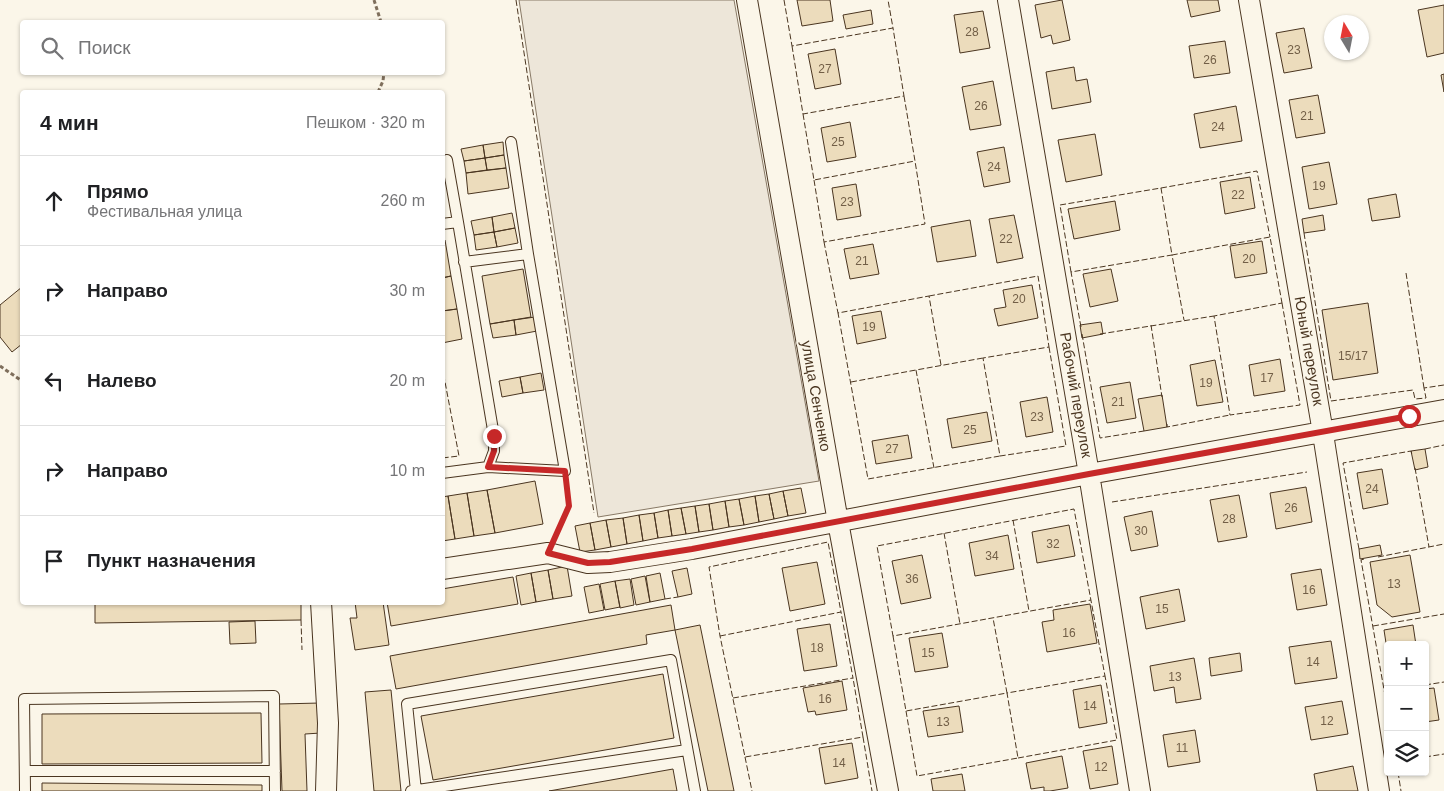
<!DOCTYPE html>
<html lang="ru">
<meta charset="utf-8">
<style>
body{margin:0;font-family:Arial,sans-serif;background:#f2f2f2;color:#202124}
.controls{position:absolute;right:15px;bottom:15px;display:grid;overflow:hidden;border-radius:5px;box-shadow:0 1px 4px #0004}
.controls button{width:45px;height:45px;display:grid;place-items:center;padding:0;border:0;border-bottom:1px solid #e0e0e0;background:#fff;color:#202124;font:25px sans-serif}
.compass{position:absolute;left:1324px;top:15px;width:45px;height:45px;border-radius:50%;background:#fff;box-shadow:0 1px 4px #0004;rotate:350deg}
.stop{position:absolute;width:15px;height:15px;margin:-11px;border:4px solid #c62828;border-radius:50%;background:#fff}
.stop.end{background:#c62828;border-color:#fff;box-shadow:0 1px 5px #0008}
.list{margin:0;padding:0;list-style:none}
h2{display:flex;justify-content:space-between;align-items:center;height:65px;margin:0;padding:0 20px;font-size:21px}
h2 small{font-size:16px;font-weight:400;color:#757577}
.list li{display:grid;grid-template-columns:32px 1fr auto;gap:15px;align-items:center;box-sizing:border-box;height:90px;padding:0 20px;border-top:1px solid #e0e0e0}
.list b{display:block;font-size:19px;white-space:nowrap}
.list p{margin:0;font-size:16px;white-space:nowrap;color:#757577}
.list em{font-size:16px;font-style:normal;color:#757577}
.icon{flex:none;width:28px;height:28px;fill:none;stroke:currentColor;stroke-width:2;stroke-linecap:round;stroke-linejoin:round}
.map{position:relative;flex:none;width:1444px;height:791px;overflow:hidden}
.search{position:absolute;background:#fff;box-shadow:0 1px 4px #0004;left:20px;top:20px;width:425px;height:55px;display:flex;align-items:center;gap:12px;box-sizing:border-box;padding:0 18px;border-radius:5px;color:#757577;font-size:19px}
.panel{position:absolute;background:#fff;box-shadow:0 1px 4px #0004;left:20px;top:90px;width:425px;height:515px;border-radius:5px}
.map>svg:first-child{display:block}
.green{fill:#ede6d9;stroke:#887966}
.building{fill:#ecdcbc;stroke:#4a3520}
.lines{fill:none;stroke-linecap:round;stroke-linejoin:round}
.service-casing{stroke:#4a3520;stroke-width:12}
.minor-casing{stroke:#4a3520;stroke-width:22}
.path{stroke:#7f6f5c;stroke-width:3;stroke-dasharray:4 2.5;stroke-linecap:butt}
.service{stroke:#fbf6e9;stroke-width:10}
.minor{stroke:#fbf6e9;stroke-width:20}
.fence{stroke:#4a3520;stroke-width:1;stroke-dasharray:6 2.5;stroke-linecap:butt}
.route{stroke:#c62828;stroke-width:6}
.labels{text-anchor:middle;stroke-width:4;stroke-linejoin:round;paint-order:stroke}
.number-label{font-size:12px;fill:#725f47}
.street-label{font-size:15px;fill:#4a3520;stroke:#fbf6e9}
</style>
<div class="map">
<svg width="1444" height="791" viewBox="0 0 1444 791">
<rect width="100%" height="100%" fill="#fbf6e9"/>
<path class="green" d="M519,0H734L819,481L598,517Z"/>
<path class="building" d="M797,0H830L833,21L802,26Z
M1062,0L1070,40L1053,44L1051,35L1041,38L1035,5Z
M1187,0H1218L1220,11L1191,17Z
M1444,5V53L1427,57L1418,10Z
M871,10L873,24L846,29L843,15Z
M983,11L990,48L960,53L954,15Z
M1304,28L1312,68L1284,73L1276,33Z
M1225,41L1230,73L1194,78L1189,46Z
M835,49L841,84L815,89L808,54Z
M1074,67L1076,81L1087,79L1091,102L1052,109L1046,72Z
M1444,74V92L1441,75Z
M993,81L1001,125L970,130L962,87Z
M1318,95L1325,133L1296,138L1289,100Z
M1236,106L1242,141L1200,148L1194,114Z
M850,122L856,157L827,162L821,128Z
M1095,134L1102,175L1066,182L1058,140Z
M503,142L504,155L485,158L483,145Z
M483,145L485,158L464,161L461,149Z
M1004,147L1010,182L984,187L977,152Z
M504,155L506,168L487,170L485,158Z
M485,158L487,170L466,173L464,161Z
M1329,162L1337,204L1309,209L1302,167Z
M506,168L509,188L468,194L466,173Z
M1250,177L1255,208L1225,214L1220,182Z
M856,184L861,216L837,220L832,188Z
M1396,194L1400,217L1372,221L1368,199Z
M1115,201L1120,230L1074,239L1068,209Z
M512,213L515,228L494,232L492,217Z
M1014,215L1023,258L997,263L989,219Z
M1323,215L1325,230L1304,233L1302,219Z
M492,217L494,232L474,235L471,221Z
M970,220L976,256L937,262L931,227Z
M515,228L518,243L497,247L494,232Z
M494,232L497,247L476,250L474,235Z
M442,240H445L451,276L442,278Z
M1262,241L1267,273L1235,278L1230,246Z
M873,244L879,274L850,279L844,249Z
M523,269L531,317L490,324L482,276Z
M1111,269L1118,301L1090,307L1083,274Z
M451,276L457,309L442,311V278Z
M1032,285L1038,318L998,326L994,309L1006,307L1003,290Z
M22,287V344L12,352L0,337V305Z
M1368,303L1378,373L1333,380L1322,310Z
M457,309L462,339L442,343V311Z
M881,311L886,338L857,344L852,316Z
M535,317L537,331L516,335L514,320Z
M514,320L516,335L493,338L490,324Z
M1101,322L1103,334L1082,338L1080,325Z
M1280,359L1285,391L1254,396L1249,365Z
M1215,360L1223,402L1197,406L1190,365Z
M541,373L544,390L523,393L520,377Z
M520,377L523,393L502,397L499,381Z
M1130,382L1136,418L1107,423L1100,387Z
M1162,395L1167,427L1144,431L1138,399Z
M1047,397L1053,432L1026,437L1020,402Z
M987,412L992,441L952,448L947,419Z
M908,435L912,458L876,464L872,441Z
M1425,449L1428,467L1415,470L1411,451Z
M1382,469L1388,504L1363,509L1357,473Z
M535,481L543,524L495,533L487,490Z
M1306,487L1312,522L1276,529L1270,493Z
M801,488L806,513L788,516L783,491Z
M487,490L495,533L474,536L467,493Z
M783,491L788,516L774,519L769,494Z
M467,493L474,536L455,539L448,496Z
M769,494L774,519L759,522L755,496Z
M1239,495L1247,537L1218,542L1210,500Z
M448,496L455,539L442,541V497Z
M755,496L759,522L744,525L739,499Z
M739,499L744,525L729,527L725,501Z
M725,501L729,527L713,530L709,504Z
M709,504L713,530L699,532L695,506Z
M695,506L699,532L686,534L681,508Z
M681,508L686,534L672,536L668,510Z
M668,510L672,536L658,538L654,513Z
M1152,511L1158,546L1131,551L1124,517Z
M654,513L658,538L643,541L639,515Z
M639,515L643,541L627,544L623,518Z
M623,518L627,544L611,547L606,520Z
M606,520L611,547L595,550L590,523Z
M590,523L595,550L580,552L575,526Z
M1069,525L1075,556L1037,563L1032,532Z
M1008,535L1014,569L975,576L969,543Z
M1380,545L1382,555L1360,559L1359,549Z
M922,555L931,598L901,604L892,561Z
M1410,555L1420,612L1392,617L1377,605L1370,562Z
M817,562L825,604L790,611L782,568Z
M567,566L572,596L553,599L548,570Z
M687,568L692,594L678,597L672,571Z
M1321,569L1327,605L1297,610L1291,574Z
M548,570L553,599L536,602L531,573Z
M531,573L536,602L521,605L516,576Z
M660,573L665,599L650,602L646,576Z
M645,576L650,602L636,605L631,579Z
M513,577L518,604L391,626L387,602H442V589Z
M630,579L634,605L620,608L615,581Z
M615,581L620,607L605,610L600,584Z
M599,584L604,610L589,613L584,587Z
M1179,589L1185,621L1146,629L1140,597Z
M95,602H301V620L95,623Z
M355,602H383L389,645L355,650L350,618H357Z
M1090,604L1097,643L1047,652L1042,622L1054,620L1053,610Z
M671,605L675,630L646,635L647,644L396,689L390,656Z
M255,621L256,643L230,644L229,622Z
M830,624L837,666L804,671L797,629Z
M700,625L734,791H708L675,630Z
M1413,625L1416,645H1388V656L1384,630Z
M942,633L948,667L915,672L909,638Z
M1331,641L1337,678L1295,684L1289,647Z
M1240,653L1242,671L1211,676L1209,658Z
M1194,658L1201,699L1176,703L1174,687L1154,691L1150,666Z
M663,674L674,738L433,780L421,716Z
M842,681L847,710L816,715L815,711L808,712L803,688Z
M1101,685L1107,723L1079,728L1073,690Z
M1434,688L1439,720L1425,722V689Z
M391,690L401,791H374L365,692Z
M1342,701L1348,734L1311,740L1305,707Z
M320,703L321,733L305,734L307,791H282L279,704Z
M959,706L963,732L928,737L923,711Z
M261,713L262,763L42,764V714Z
M1195,730L1200,762L1168,767L1163,735Z
M852,743L858,778L825,784L819,748Z
M1112,746L1118,784L1090,789L1083,751Z
M1062,756L1068,788L1050,791H1044V787L1031,789L1026,763Z
M1353,766L1358,791H1317L1314,774Z
M673,769L677,791H549Z
M962,774L965,791H933L931,779Z
M42,783L262,785V791H42Z"/>
<g class="lines">
<g class="service-casing">
<path id="service" d="M447,160L458,222
M442,224L458,222L494,436V451L488,467L442,473
M464,262L528,254
M488,467L565,471L528,254L511,142
M25,771H275
M25,791L24,699L274,696L275,791
M411,791L687,750
M416,791L407,704L671,660L695,791"/>
</g>
<g class="minor-casing">
<path id="minor" d="M747,0L838,522L888,791
M1008,0L1089,474L1140,791
M1249,0L1321,421L1379,791
M442,569L548,553L588,563L610,562L692,549L1089,474L1444,410
M321,602L328,723L326,791"/>
</g>
<path class="path" d="M374,0L381,22
M378,92L383,81L384,72
M0,366L22,381
M556,534L569,506L567,486"/>
<use href="#service" class="service"/>
<use href="#minor" class="minor"/>
<path class="fence" d="M516,0L594,513
M784,0L792,46L893,28L888,0
M792,46L803,114L904,96L893,28
M803,114L814,180L915,161L904,96
M814,180L824,242L925,224L915,161
M1161,188L1257,171L1270,237
M1304,233L1331,401L1413,390L1415,399L1426,398L1424,388L1444,385
M824,242L838,313
M1071,272L1060,205L1161,188L1172,255L1270,237L1282,303
M1406,273L1424,388
M929,296L1038,276L1049,347
M1282,303L1300,405L1230,415L1214,316Z
M1151,325L1162,397
M1081,327L1071,272L1172,255L1184,320
M1082,334L1100,438L1144,431
M1100,334L1214,316
M1049,347L1066,446L1000,456L983,358Z
M941,365L929,296L838,313L868,479L1000,456
M442,366L459,456L442,458
M851,382L916,370
M1167,424V427L1230,415
M1425,449L1444,445
M934,468L916,370L983,358
M1415,468L1429,547
M1112,502L1307,472
M1013,520L1029,611
M944,533L960,624
M1359,549L1343,463L1411,451L1412,454
M1378,557L1444,544
M1364,559L1361,560L1388,712
M665,599L678,597
M301,620L302,650
M1373,626L1444,614
M720,636L841,612L828,542L709,567L720,636L745,757L863,737L853,678
M893,636L906,711L1007,693L993,618
M1425,685L1444,682
M733,698L853,678L841,612
M906,711L917,776L1018,758L1007,693L1105,676L1074,509L877,546L893,636L1091,600
M863,737L872,791
M745,757L752,791
M1425,757L1444,754
M1018,758L1117,740L1105,676
M1398,772L1401,791"/>
</g>
<g class="lines">
<path class="route" d="M494,436V451L488,467L565,471L569,506L548,553L588,563L610,562L692,549L1089,474L1409,416"/>
</g>
<g class="labels">
<g class="number-label">
<text x="972" y="36">28</text>
<text x="1294" y="54">23</text>
<text x="1210" y="64">26</text>
<text x="825" y="73">27</text>
<text x="981" y="110">26</text>
<text x="1307" y="120">21</text>
<text x="1218" y="131">24</text>
<text x="838" y="146">25</text>
<text x="994" y="171">24</text>
<text x="1319" y="190">19</text>
<text x="1238" y="199">22</text>
<text x="847" y="206">23</text>
<text x="1006" y="243">22</text>
<text x="1249" y="263">20</text>
<text x="862" y="265">21</text>
<text x="1019" y="303">20</text>
<text x="869" y="331">19</text>
<text x="1353" y="360">15/17</text>
<text x="1267" y="382">17</text>
<text x="1206" y="387">19</text>
<text x="1118" y="406">21</text>
<text x="1037" y="421">23</text>
<text x="970" y="434">25</text>
<text x="892" y="453">27</text>
<text x="1372" y="493">24</text>
<text x="1291" y="512">26</text>
<text x="1229" y="523">28</text>
<text x="1141" y="535">30</text>
<text x="1053" y="548">32</text>
<text x="992" y="560">34</text>
<text x="912" y="583">36</text>
<text x="1394" y="588">13</text>
<text x="1309" y="594">16</text>
<text x="1162" y="613">15</text>
<text x="1069" y="637">16</text>
<text x="817" y="652">18</text>
<text x="928" y="657">15</text>
<text x="1313" y="666">14</text>
<text x="1175" y="681">13</text>
<text x="825" y="703">16</text>
<text x="1090" y="710">14</text>
<text x="1327" y="725">12</text>
<text x="943" y="726">13</text>
<text x="1182" y="752">11</text>
<text x="839" y="767">14</text>
<text x="1101" y="771">12</text>
</g>
<g class="street-label">
<text transform="translate(1309 351) rotate(80)" y="5">Юный переулок</text>
<text transform="translate(1076 395) rotate(80)" y="5">Рабочий переулок</text>
<text transform="translate(816 396) rotate(80)" y="5">улица Сенченко</text>
</g>
</g>
</svg>
<div class="controls">
<button>+</button>
<button>−</button>
<button><svg class="icon" aria-label="layers" viewBox="0 0 24 24"><path d="M12 4l9 5-9 5-9-5zM3 14l9 5 9-5"/></svg></button>
</div>
<svg class="compass" viewBox="-18 -18 36 36"><path d="M0-13l5 13h-10z" fill="#e53935"/><path d="M0 13l5-13h-10z" fill="#757577"/></svg>
<div class="stop" style="left:1409px;top:416px"></div>
<div class="stop end" style="left:494px;top:436px"></div>
<div class="search"><svg class="icon" aria-label="search" viewBox="0 0 24 24"><circle cx="10" cy="10" r="6"/><path d="M15 15l6 6"/></svg>Поиск</div>
<section class="panel">
<h2>4 мин<small>Пешком · 320 m</small></h2>
<ul class="list">
<li><svg class="icon" aria-label="ahead" viewBox="0 0 24 24"><path d="M12 20V5M6 11l6-6 6 6"/></svg><div><b>Прямо</b><p>Фестивальная улица</p></div><em>260 m</em></li>
<li><svg class="icon" aria-label="right" viewBox="0 0 24 24"><path d="M7 20v-9h11M14 6l5 5-5 5"/></svg><div><b>Направо</b></div><em>30 m</em></li>
<li><svg class="icon" aria-label="left" viewBox="0 0 24 24"><path d="M17 20v-9H6M10 6l-5 5 5 5"/></svg><div><b>Налево</b></div><em>20 m</em></li>
<li><svg class="icon" aria-label="right" viewBox="0 0 24 24"><path d="M7 20v-9h11M14 6l5 5-5 5"/></svg><div><b>Направо</b></div><em>10 m</em></li>
<li><svg class="icon" aria-label="arrive" viewBox="0 0 24 24"><path d="M6 21V4h12l-3 4 3 4H6"/></svg><div><b>Пункт назначения</b></div></li>
</ul>
</section>
</div>
